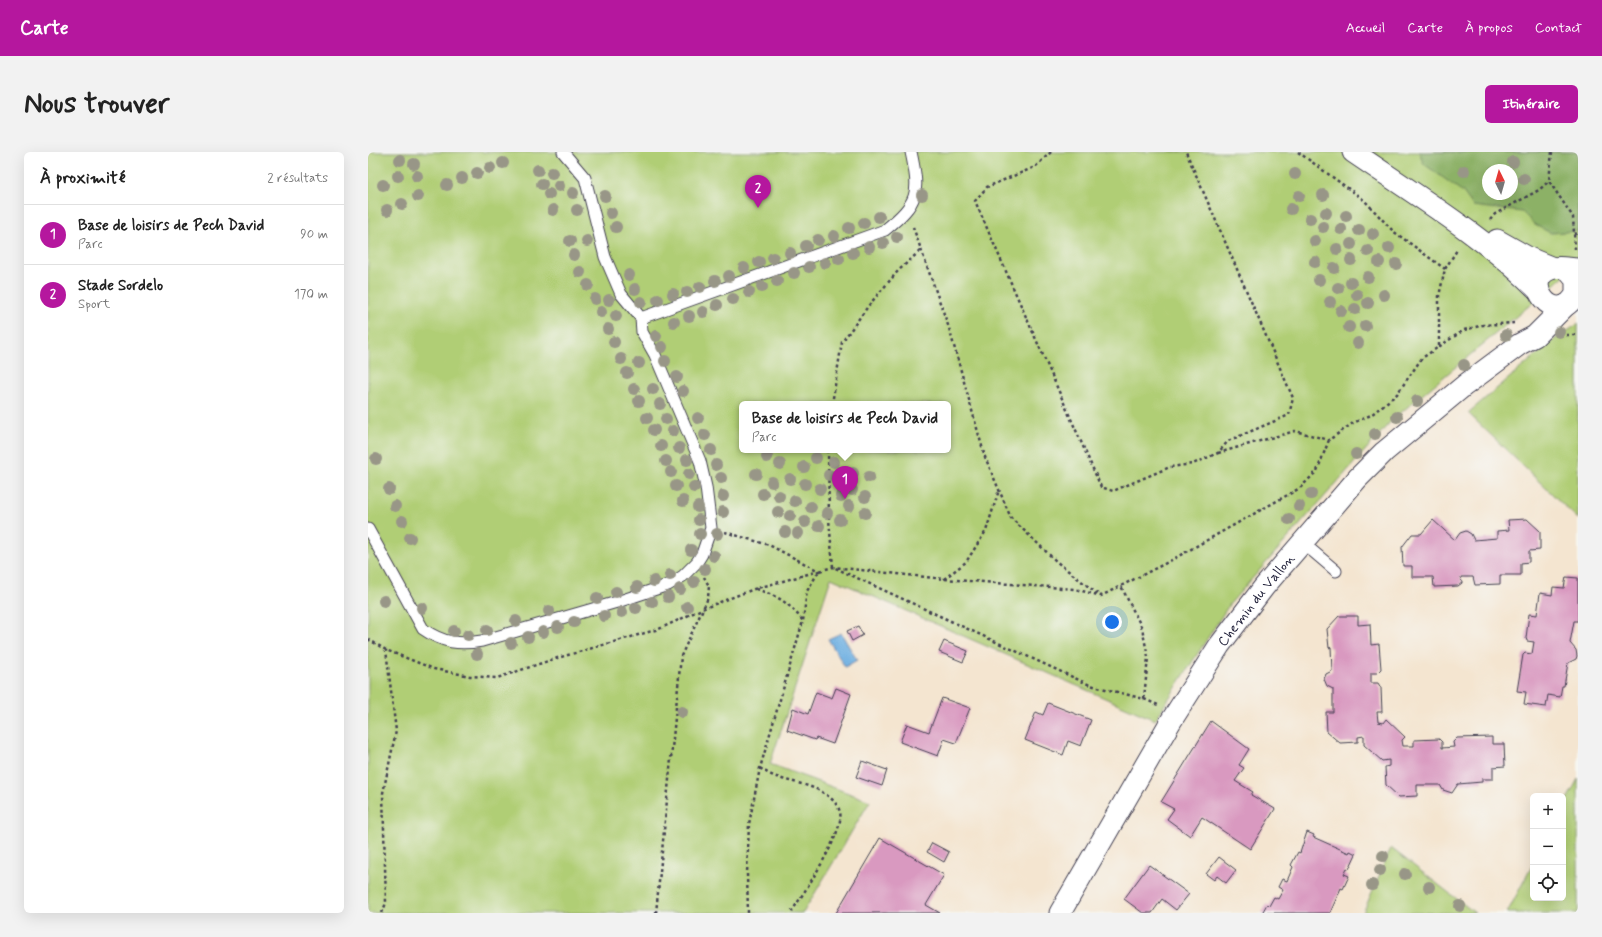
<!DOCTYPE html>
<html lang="fr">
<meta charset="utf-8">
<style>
body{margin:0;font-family:Mynerve,sans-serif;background:#f2f2f2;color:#222}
.controls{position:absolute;right:12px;bottom:12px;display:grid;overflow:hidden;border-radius:6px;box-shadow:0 4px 16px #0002}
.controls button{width:36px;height:36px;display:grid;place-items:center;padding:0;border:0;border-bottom:1px solid #e0e0e0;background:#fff;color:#222;font:20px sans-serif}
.compass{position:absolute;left:1114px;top:12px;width:36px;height:36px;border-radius:50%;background:#fff;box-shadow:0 4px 16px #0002;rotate:355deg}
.you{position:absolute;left:744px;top:470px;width:14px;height:14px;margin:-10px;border:3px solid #fff;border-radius:50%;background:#1a73e8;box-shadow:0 0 0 6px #1a73e833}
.badge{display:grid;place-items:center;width:26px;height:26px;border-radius:50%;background:#b5179e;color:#fff;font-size:13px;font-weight:700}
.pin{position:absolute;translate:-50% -33px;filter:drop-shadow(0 1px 2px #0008)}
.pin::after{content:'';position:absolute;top:21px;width:14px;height:12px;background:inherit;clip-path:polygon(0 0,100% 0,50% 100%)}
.popup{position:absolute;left:371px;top:249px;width:212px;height:52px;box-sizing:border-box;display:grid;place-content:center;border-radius:6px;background:#fff;filter:drop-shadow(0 1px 3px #0005);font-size:13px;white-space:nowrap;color:#767676}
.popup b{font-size:15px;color:#222}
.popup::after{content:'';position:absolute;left:50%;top:100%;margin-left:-8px;border:8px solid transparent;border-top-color:#fff}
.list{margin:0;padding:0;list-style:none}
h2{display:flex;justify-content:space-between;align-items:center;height:52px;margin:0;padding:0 16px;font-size:17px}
h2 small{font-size:13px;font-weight:400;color:#767676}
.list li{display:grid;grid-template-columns:26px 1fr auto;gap:12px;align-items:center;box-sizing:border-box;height:60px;padding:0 16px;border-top:1px solid #e0e0e0}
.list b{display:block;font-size:15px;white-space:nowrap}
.list p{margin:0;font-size:13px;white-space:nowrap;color:#767676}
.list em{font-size:13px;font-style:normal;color:#767676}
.icon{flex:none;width:22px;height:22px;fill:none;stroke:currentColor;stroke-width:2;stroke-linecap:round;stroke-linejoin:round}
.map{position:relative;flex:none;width:1210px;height:761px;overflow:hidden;border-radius:6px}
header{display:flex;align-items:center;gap:24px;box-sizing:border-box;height:56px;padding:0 20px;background:#b5179e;color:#fff}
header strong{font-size:19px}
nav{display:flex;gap:22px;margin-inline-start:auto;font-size:14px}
.intro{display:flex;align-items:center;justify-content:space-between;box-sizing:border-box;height:96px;padding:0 24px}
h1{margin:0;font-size:28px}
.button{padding:10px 18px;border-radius:6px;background:#b5179e;color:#fff;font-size:14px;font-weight:700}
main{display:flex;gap:24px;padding:0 24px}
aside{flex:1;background:#fff;border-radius:6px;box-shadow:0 4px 16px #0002}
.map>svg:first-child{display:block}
.green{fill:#b0ce75;stroke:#697858;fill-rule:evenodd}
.forest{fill:#8cb166;stroke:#576a50;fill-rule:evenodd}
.water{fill:#6caee1;stroke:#47688e}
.building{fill:#d999c0}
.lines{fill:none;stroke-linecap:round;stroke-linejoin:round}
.service-casing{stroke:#423f51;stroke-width:13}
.minor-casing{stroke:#423f51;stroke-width:23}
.path{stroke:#423f51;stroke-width:2.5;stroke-dasharray:3 3;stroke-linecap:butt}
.service{stroke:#fff;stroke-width:11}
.minor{stroke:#fff;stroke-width:21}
.tree{fill:#989687}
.labels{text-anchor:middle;stroke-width:3;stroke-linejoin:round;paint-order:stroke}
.street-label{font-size:14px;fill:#22223b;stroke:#f6f6f2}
</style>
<header>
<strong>Carte</strong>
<nav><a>Accueil</a><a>Carte</a><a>À propos</a><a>Contact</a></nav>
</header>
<div class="intro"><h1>Nous trouver</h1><a class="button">Itinéraire</a></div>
<main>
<aside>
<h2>À proximité<small>2 résultats</small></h2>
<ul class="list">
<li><span class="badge">1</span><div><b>Base de loisirs de Pech David</b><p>Parc</p></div><em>90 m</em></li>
<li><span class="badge">2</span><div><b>Stade Sordelo</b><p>Sport</p></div><em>170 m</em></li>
</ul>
</aside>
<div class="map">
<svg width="1210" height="761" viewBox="0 0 1210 761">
<rect width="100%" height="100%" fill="#f6f6f2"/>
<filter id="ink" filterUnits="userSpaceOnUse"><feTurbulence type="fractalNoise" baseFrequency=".025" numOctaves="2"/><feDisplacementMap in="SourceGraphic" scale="8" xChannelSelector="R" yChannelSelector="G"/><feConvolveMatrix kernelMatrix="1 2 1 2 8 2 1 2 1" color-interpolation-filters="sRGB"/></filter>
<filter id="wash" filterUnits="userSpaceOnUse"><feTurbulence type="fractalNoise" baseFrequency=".012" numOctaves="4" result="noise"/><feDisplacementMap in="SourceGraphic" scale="16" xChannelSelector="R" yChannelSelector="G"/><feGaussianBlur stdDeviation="0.9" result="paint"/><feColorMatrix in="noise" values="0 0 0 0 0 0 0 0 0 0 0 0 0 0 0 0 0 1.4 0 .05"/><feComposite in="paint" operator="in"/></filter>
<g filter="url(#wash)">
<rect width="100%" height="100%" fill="#f4e5d0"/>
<path class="green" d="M0,0H1210V113L1024,268L861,453L787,568L463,426L402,612L502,649L435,761H0ZM1120,18H1144V42H1120ZM374,252H580V298H374Z
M1210,172V367L1100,261L1187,187Z
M1210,627V761H1139L1165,712V746H1195V655Z
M1023,696L1107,761H995Z"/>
<path class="forest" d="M1051,0H1210V79L1183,81L1167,73L1154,60L1105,54L1095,40L1056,12ZM1120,18H1144V42H1120Z"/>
<path class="water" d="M473,481L489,508L477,515L460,487Z"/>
<g id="blocks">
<path class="building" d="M1159,367L1172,379V398L1161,399V410L1153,411V423H1132V432L1107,433L1105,425H1093L1094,431L1090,434L1066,435L1065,425H1044V414H1035L1034,395L1044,382H1053L1065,368L1087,388L1092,381L1098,379L1103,382L1106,388L1129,386V379L1141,378L1140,368Z
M1198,425L1210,426V469H1206L1202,491L1208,498L1209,504L1208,507L1200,511L1196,534H1194L1192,545L1180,543L1178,555L1156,552L1158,540L1149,539L1155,503L1157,501L1164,502L1166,490L1159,489L1158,486L1161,462L1169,463L1172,441L1184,443L1185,435L1196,436Z
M971,464H990V473L1002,472L1003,493L1011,492L1013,517L1009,521H1003V531H1010L1013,536L1014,560H1009L1010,570L1015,571L1018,567L1037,585L1034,588L1035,594H1046V588L1071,587L1074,590V596L1086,595L1085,590L1089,586L1124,585V592H1136L1137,614L1125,615V627H1114V630L1090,632L1084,641L1075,638L1072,633H1049V644L1031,645L1018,633L1017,615L1021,614V608L1014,609L996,593V584L990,585V590L972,591L959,580L958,560H965V537L959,534L956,527L958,522L964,519L963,495L961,496L959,477Z
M490,474L495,483L484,489L479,479Z
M576,489L600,499L595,510L571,500Z
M468,536L483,542L465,592L448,586L447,588L419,578L425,556L440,562L448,540L464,546Z
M574,546L602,556L588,591L576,587L570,604L532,590L539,572L561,580Z
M680,551L723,568L713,594L700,589L695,603L657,588L668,560L675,563Z
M843,569L881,597L871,613L876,616L867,629L885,640L883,643L907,657L882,697L834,665L822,684L799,667L806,657L793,650Z
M494,609L519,618L514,634L488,625Z
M939,680L946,683L945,685L981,701L982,699L988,702L981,717L979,716L976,722L981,724L975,737L973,736L962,761H894L899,752L901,754L906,745L910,747L915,738L910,735L914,727L919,729L925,715L923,713L930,700L932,701Z
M512,686L576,723L558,753L572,761H468Z
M564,691L581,700L576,710L559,700Z
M851,705L868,718L858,731L849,724L846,728L838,722Z
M781,713L821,742L808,758L794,747L784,761H775L756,747Z"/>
</g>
</g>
<g filter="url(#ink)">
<use href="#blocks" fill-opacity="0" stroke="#423f51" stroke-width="1"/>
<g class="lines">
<g class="service-casing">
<path id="service" d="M195,0L217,26L237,105L253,142L273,166L517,78C551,50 552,42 543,0
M0,377L55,477C75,491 91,493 114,489L249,450L300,433L315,424L329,410L334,402L343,376L338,335L332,309L287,203L274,180L273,166
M935,391L968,419"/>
</g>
<g class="minor-casing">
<g id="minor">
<path d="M985,0C1049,44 1116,84 1171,139"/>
<path d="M1129,88L1161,106L1185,116"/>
<path d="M1199,117L1208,128V142C1188,179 1148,126 1186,116C1193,114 1202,117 1210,117"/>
<path id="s1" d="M692,761L803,569L851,494L896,435L990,326L1016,300L1097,233L1152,192L1167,184L1198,153"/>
</g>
</g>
<path class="path" d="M683,0L667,15L619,35L607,49L733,335L745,339L802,315L825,312L850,301L860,289L921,263L925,246L818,0
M930,0L996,48L1025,79L1077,117
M1184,0L1181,29L1205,65L1207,97
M1122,68L1127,62L1171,38L1181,29
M545,75L581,176L617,305L643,366L689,410L731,443
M1206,82L1210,81
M1198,183H1210
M1071,194V144L1077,117L1089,98
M464,252L474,190L501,153L530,119L553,98
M460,298L461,367L465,415L722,533L776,547L780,505L774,476L753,434
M850,301L927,279L961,288
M576,427L598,410L618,379L631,338
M388,437C411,445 419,449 435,469
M0,487L18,498L66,517L102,524L129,526L186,507L291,477L334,457L386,437L451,419L401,393L357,380
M776,547L790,553
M392,616C412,631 431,628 452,639C461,644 469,650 472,660C477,681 435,741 423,761
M14,761L18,751L15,641L28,579L18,498
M288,761L313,504L340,446L341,434L336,425
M380,761L379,722L381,672L392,616L435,469L439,439L451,419L465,415L576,427L707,437L733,444L800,410L932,336L949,319L961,288L985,271L1003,263L1029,242L1054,206L1096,178L1115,173L1146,171"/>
<use href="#service" class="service"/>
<use href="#minor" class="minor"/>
</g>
<g class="tree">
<circle cx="32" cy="8" r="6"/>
<circle cx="1145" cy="10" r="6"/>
<circle cx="135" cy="11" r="6"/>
<circle cx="46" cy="12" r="6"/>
<circle cx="122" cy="16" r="6"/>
<circle cx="170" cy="18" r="6"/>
<circle cx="1096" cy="19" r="6"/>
<circle cx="109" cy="21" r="6"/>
<circle cx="184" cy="21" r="6"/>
<circle cx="927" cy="22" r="6"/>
<circle cx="30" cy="24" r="6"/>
<circle cx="49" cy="24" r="6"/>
<circle cx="94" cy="26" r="6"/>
<circle cx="1156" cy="27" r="6"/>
<circle cx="174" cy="32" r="6"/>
<circle cx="15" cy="33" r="6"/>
<circle cx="79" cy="33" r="6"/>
<circle cx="191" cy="34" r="6"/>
<circle cx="205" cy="41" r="6"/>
<circle cx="181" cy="42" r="6"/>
<circle cx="554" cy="43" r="6"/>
<circle cx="955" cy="43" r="6"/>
<circle cx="50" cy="44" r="6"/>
<circle cx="237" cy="44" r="6"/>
<circle cx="931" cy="44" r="6"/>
<circle cx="34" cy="52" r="6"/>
<circle cx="923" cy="57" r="6"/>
<circle cx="19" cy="58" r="6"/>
<circle cx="185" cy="58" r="6"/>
<circle cx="209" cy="58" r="6"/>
<circle cx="243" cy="61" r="6"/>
<circle cx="958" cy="61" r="6"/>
<circle cx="978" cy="64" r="6"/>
<circle cx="511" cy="65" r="6"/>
<circle cx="942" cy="67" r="6"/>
<circle cx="496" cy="71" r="6"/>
<circle cx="248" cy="75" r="6"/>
<circle cx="955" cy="75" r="6"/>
<circle cx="481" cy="76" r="6"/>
<circle cx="973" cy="77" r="6"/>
<circle cx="991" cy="78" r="6"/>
<circle cx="1005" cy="82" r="6"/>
<circle cx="466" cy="84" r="6"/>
<circle cx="529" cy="85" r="6"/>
<circle cx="450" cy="88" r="6"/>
<circle cx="202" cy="89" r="6"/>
<circle cx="219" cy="89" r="6"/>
<circle cx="947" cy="89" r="6"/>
<circle cx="515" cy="91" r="6"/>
<circle cx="983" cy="92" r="6"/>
<circle cx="438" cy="94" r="6"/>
<circle cx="501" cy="95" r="6"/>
<circle cx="1021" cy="96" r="6"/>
<circle cx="969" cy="97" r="6"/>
<circle cx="1000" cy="99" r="6"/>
<circle cx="422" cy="101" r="6"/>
<circle cx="485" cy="101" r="6"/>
<circle cx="206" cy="103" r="6"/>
<circle cx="405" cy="106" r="6"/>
<circle cx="471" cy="107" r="6"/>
<circle cx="983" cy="108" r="6"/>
<circle cx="391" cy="110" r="6"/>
<circle cx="947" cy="110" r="6"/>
<circle cx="1011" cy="110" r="6"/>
<circle cx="457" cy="111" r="6"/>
<circle cx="1028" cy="112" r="6"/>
<circle cx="441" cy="115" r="6"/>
<circle cx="376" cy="116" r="6"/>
<circle cx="966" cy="116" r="6"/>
<circle cx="212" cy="120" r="6"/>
<circle cx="426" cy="121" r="6"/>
<circle cx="261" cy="123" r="6"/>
<circle cx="361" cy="124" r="6"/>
<circle cx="1000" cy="125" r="6"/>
<circle cx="951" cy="128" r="6"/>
<circle cx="347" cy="129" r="6"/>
<circle cx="409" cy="129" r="6"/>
<circle cx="983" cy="131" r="6"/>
<circle cx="220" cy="133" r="6"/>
<circle cx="332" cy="135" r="6"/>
<circle cx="394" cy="135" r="6"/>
<circle cx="970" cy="136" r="6"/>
<circle cx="267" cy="137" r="6"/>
<circle cx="319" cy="140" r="6"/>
<circle cx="381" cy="140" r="6"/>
<circle cx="305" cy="142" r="6"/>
<circle cx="989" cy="143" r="6"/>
<circle cx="1016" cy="143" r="6"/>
<circle cx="227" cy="147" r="6"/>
<circle cx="365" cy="147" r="6"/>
<circle cx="241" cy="148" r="6"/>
<circle cx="290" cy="148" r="6"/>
<circle cx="273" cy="150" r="6"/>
<circle cx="962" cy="150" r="6"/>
<circle cx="1000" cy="151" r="6"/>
<circle cx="349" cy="153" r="6"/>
<circle cx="987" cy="157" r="6"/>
<circle cx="973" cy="159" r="6"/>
<circle cx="233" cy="160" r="6"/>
<circle cx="335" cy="160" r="6"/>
<circle cx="248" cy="164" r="6"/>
<circle cx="321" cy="164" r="6"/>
<circle cx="306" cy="170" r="6"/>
<circle cx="997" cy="174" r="6"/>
<circle cx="981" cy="175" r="6"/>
<circle cx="240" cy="177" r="6"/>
<circle cx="1191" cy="180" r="6"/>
<circle cx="1138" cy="183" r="6"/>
<circle cx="288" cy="184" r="6"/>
<circle cx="246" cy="190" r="6"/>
<circle cx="990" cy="191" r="6"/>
<circle cx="294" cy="195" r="6"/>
<circle cx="253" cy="207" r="6"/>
<circle cx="297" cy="209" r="6"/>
<circle cx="271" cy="211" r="6"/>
<circle cx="1096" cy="213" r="6"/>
<circle cx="259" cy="221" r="6"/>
<circle cx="309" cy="225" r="6"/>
<circle cx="266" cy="237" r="6"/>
<circle cx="285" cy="237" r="6"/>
<circle cx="315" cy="239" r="6"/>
<circle cx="271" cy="249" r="6"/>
<circle cx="1049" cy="249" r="6"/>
<circle cx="292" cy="252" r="6"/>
<circle cx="1029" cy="265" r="6"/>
<circle cx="279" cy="266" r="6"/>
<circle cx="330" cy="266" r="6"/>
<circle cx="298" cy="267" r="6"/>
<circle cx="286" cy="278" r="6"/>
<circle cx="305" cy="279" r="6"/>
<circle cx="1007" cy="282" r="6"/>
<circle cx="337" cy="283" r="6"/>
<circle cx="293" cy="294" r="6"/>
<circle cx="311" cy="296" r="6"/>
<circle cx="343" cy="298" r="6"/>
<circle cx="988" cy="302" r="6"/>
<circle cx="399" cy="305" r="6"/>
<circle cx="448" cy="306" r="6"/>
<circle cx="8" cy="307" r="6"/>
<circle cx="319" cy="308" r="6"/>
<circle cx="298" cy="309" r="6"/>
<circle cx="466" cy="310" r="6"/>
<circle cx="412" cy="312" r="6"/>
<circle cx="348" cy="313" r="6"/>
<circle cx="436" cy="315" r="6"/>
<circle cx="303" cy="320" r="6"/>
<circle cx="485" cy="321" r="6"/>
<circle cx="321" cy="322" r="6"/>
<circle cx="388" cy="322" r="6"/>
<circle cx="461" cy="323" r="6"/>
<circle cx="501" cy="325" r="6"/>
<circle cx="353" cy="326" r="6"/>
<circle cx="422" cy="327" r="6"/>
<circle cx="404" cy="330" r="6"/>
<circle cx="437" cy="332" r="6"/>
<circle cx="308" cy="334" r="6"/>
<circle cx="326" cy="335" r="6"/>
<circle cx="21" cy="337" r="6"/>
<circle cx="452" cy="337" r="6"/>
<circle cx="484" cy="338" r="6"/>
<circle cx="395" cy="342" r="6"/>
<circle cx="943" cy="342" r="6"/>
<circle cx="355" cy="344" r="6"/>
<circle cx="411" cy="344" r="6"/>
<circle cx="473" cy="344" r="6"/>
<circle cx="497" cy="345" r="6"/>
<circle cx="315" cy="349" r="6"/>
<circle cx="427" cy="349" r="6"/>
<circle cx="27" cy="354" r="6"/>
<circle cx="481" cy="354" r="6"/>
<circle cx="931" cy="354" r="6"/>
<circle cx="330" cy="355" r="6"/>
<circle cx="443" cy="355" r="6"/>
<circle cx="355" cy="360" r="6"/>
<circle cx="410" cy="360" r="6"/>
<circle cx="459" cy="361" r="6"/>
<circle cx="497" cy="361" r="6"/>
<circle cx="422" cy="364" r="6"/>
<circle cx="921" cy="367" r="6"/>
<circle cx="331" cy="368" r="6"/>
<circle cx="472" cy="368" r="6"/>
<circle cx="34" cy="369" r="6"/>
<circle cx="437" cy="370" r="6"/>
<circle cx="451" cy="374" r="6"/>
<circle cx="417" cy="380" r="6"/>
<circle cx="430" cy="381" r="6"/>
<circle cx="332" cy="382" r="6"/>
<circle cx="349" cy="382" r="6"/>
<circle cx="42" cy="386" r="6"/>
<circle cx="323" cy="398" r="6"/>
<circle cx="346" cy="404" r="6"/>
<circle cx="337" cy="417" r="6"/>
<circle cx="302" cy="423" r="6"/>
<circle cx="286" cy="429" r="6"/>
<circle cx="326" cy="430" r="6"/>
<circle cx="269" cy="435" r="6"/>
<circle cx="312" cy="437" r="6"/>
<circle cx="248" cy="440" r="6"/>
<circle cx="300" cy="445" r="6"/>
<circle cx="229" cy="446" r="6"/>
<circle cx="16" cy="449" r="6"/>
<circle cx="284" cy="450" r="6"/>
<circle cx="319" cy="455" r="6"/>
<circle cx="54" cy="456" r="6"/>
<circle cx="268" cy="456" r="6"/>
<circle cx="181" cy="459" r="6"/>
<circle cx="254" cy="460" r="6"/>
<circle cx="236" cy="464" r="6"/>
<circle cx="148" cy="469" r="6"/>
<circle cx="206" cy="470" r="6"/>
<circle cx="190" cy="475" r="6"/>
<circle cx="119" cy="478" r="6"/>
<circle cx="86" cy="479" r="6"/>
<circle cx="175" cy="480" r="6"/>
<circle cx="100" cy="483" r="6"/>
<circle cx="160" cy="485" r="6"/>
<circle cx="143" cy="491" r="6"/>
<circle cx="109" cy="502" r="6"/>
<circle cx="314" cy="560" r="6"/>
<circle cx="1015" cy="704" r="6"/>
<circle cx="1012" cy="718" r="6"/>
<circle cx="1037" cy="722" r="6"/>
<circle cx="1004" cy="733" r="6"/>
<circle cx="1061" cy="735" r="6"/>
<circle cx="1092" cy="754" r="6"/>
</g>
</g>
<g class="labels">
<g class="street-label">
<text dy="5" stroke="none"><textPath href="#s1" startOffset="370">Chemin du Vallon</textPath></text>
</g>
</g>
</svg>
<div class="controls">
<button>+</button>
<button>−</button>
<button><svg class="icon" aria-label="locate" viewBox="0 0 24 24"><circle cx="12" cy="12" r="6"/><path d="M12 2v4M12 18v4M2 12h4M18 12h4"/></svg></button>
</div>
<svg class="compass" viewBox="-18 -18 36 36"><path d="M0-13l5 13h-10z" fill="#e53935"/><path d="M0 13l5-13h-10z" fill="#767676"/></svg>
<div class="you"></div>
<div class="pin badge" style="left:477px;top:347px">1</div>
<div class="popup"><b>Base de loisirs de Pech David</b>Parc</div>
<div class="pin badge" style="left:390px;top:56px">2</div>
</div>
</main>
